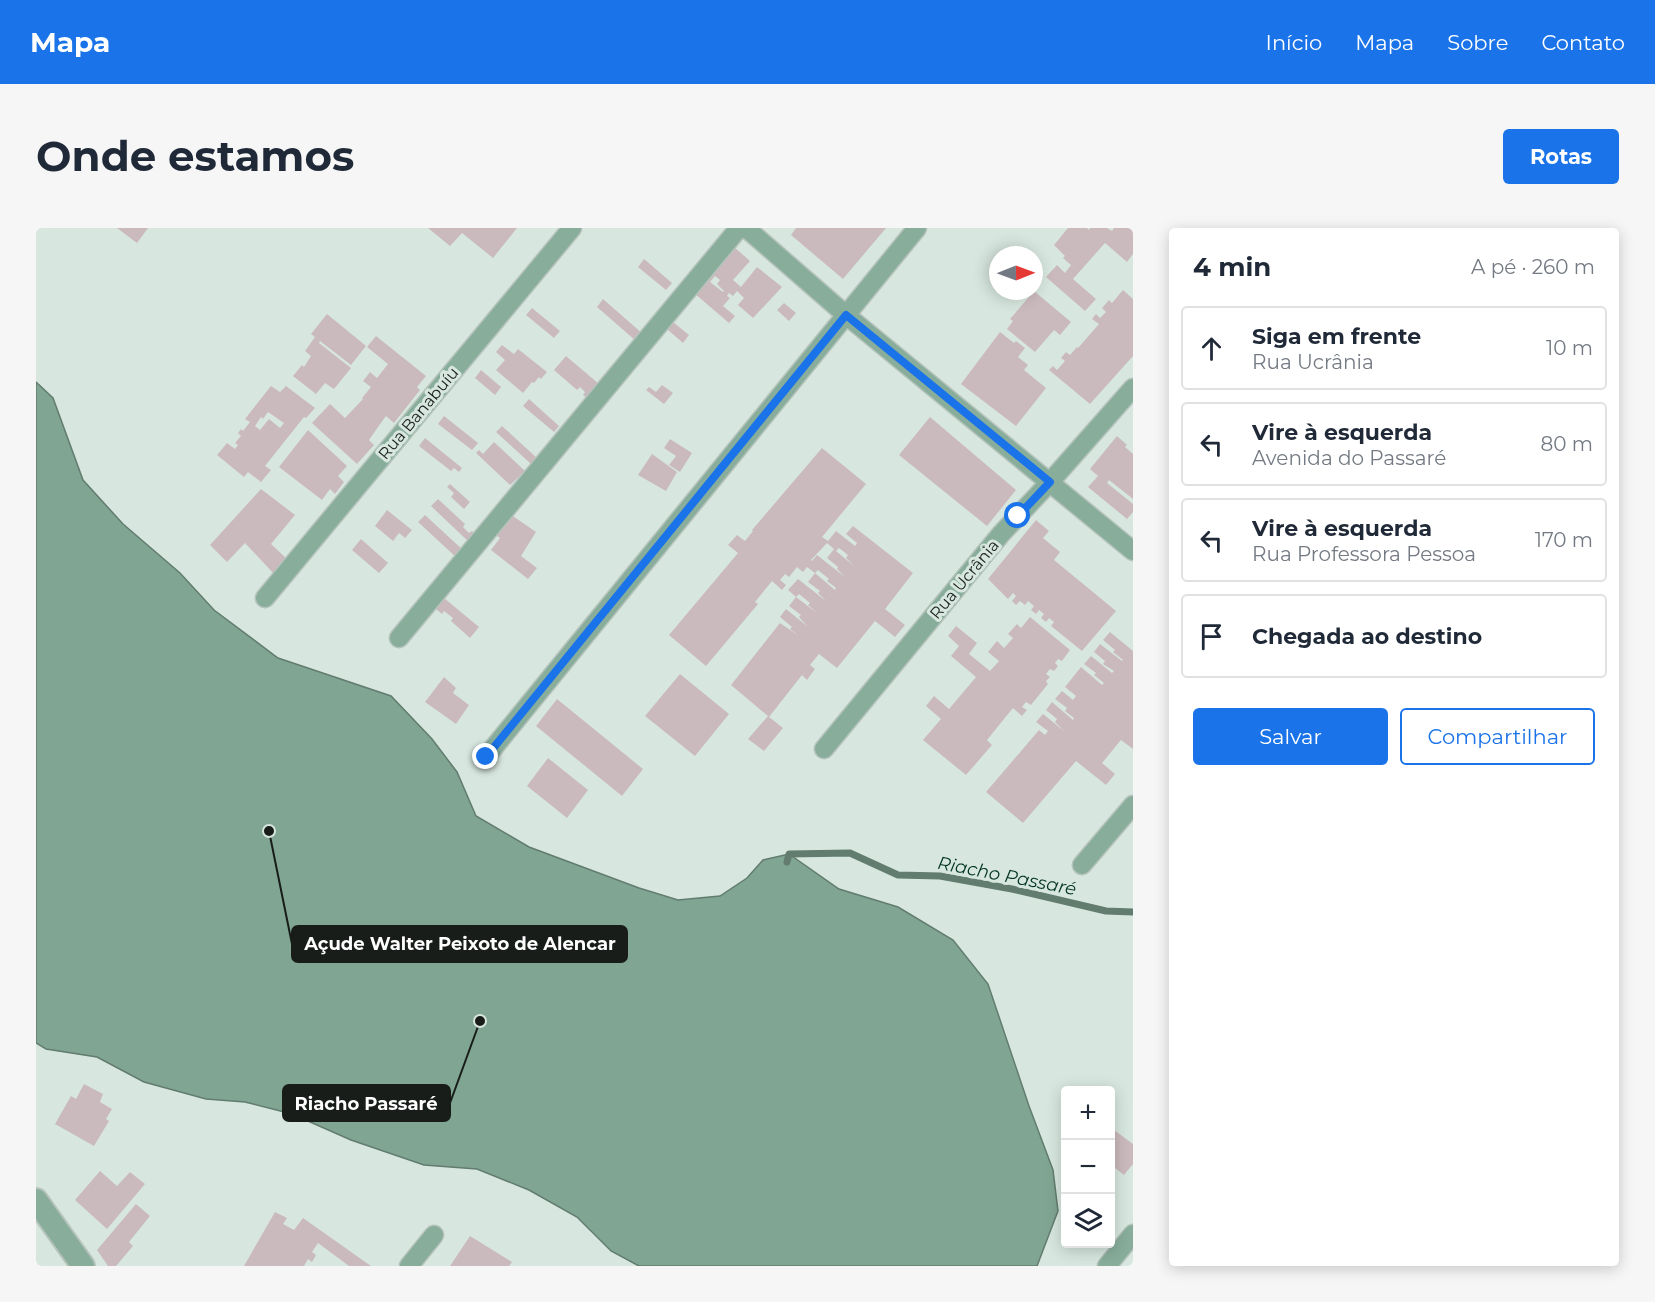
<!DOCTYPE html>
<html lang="pt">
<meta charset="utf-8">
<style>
body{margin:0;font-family:Montserrat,sans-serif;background:#f6f6f7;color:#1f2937}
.controls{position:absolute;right:18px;bottom:18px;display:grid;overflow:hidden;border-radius:6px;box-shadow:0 3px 15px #0003}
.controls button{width:54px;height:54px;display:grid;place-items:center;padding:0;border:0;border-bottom:2px solid #e0e1e3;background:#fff;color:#1f2937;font:30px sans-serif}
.compass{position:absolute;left:953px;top:18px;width:54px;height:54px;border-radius:50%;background:#fff;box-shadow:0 3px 15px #0003;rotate:89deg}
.stop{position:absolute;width:18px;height:18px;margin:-14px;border:4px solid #1a73e8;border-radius:50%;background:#fff}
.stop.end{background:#1a73e8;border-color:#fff;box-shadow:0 2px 6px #0008}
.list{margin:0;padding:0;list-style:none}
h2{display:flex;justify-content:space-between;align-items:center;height:78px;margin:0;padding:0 24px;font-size:26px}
h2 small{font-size:20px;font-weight:400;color:#747a83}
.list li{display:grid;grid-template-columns:39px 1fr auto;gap:18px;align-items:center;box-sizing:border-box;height:84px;margin:0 12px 12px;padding:0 12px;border:2px solid #e0e1e3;border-radius:6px}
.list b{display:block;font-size:22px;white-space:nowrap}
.list p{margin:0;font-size:20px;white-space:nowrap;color:#747a83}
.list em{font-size:20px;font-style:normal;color:#747a83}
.actions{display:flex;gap:12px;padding:18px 24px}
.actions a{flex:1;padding:14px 0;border:2px solid #1a73e8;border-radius:6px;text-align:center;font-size:21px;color:#1a73e8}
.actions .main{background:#1a73e8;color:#fff}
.icon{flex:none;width:33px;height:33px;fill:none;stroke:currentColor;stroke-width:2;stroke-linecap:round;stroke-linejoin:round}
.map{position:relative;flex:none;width:1097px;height:1038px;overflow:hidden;border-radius:6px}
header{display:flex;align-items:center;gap:36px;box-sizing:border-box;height:84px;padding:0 30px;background:#1a73e8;color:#fff}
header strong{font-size:28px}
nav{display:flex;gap:33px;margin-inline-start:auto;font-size:21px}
.intro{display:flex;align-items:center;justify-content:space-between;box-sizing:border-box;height:144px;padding:0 36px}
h1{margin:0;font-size:42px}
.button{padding:15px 27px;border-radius:6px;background:#1a73e8;color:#fff;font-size:21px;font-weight:700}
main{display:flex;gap:36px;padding:0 36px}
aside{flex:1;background:#fff;border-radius:6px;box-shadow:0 3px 15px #0003}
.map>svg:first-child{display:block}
.water{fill:#81a593;stroke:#627c6f;stroke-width:1.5}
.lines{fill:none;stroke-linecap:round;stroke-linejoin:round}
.stream{stroke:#627c6f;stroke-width:7}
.building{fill:#cbbabd;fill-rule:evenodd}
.minor-casing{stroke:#b5c3bc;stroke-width:21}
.tertiary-casing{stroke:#b5c3bc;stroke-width:26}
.minor{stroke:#88ad9b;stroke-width:18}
.tertiary{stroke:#88ad9b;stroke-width:22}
.route{stroke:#1a73e8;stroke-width:8}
.labels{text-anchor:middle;stroke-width:6;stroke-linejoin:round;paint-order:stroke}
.street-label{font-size:16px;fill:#181d1a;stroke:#d7e7df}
.water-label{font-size:18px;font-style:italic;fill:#003422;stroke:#d7e7df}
.leader{fill:none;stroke:#181d1a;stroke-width:2}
.callout-dot{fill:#181d1a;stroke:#d7e7df;stroke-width:2}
.callout{fill:#181d1a;stroke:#181d1a;stroke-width:2}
.callout-label{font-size:18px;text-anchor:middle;font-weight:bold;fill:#fff}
</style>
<header>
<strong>Mapa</strong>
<nav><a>Início</a><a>Mapa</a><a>Sobre</a><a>Contato</a></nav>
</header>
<div class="intro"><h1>Onde estamos</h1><a class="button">Rotas</a></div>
<main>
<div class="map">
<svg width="1097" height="1038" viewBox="0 0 1097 1038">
<rect width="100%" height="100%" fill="#d7e7df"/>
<path class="water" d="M0,154L17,170L47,252L87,296L144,345L178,382L242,430L355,468L396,511L421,544L440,588L493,619L603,660L642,672L684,668L711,650L727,632L753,626L803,661L862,679L917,712L952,756L993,878L1017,942L1022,983L1001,1038H603L575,1023L541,989L493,962L441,941L388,937L315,912L256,886L209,874L170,871L108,854L61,829L10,821L0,815Z"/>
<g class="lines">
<path class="stream" d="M751,634L753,626L814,625L862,647L904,648L976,661L1070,683L1097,684"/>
</g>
<path class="building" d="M81,0H112L101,15Z
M392,0H481L457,30L426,5L414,18Z
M760,0H850L807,51L755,7Z
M1032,0H1051L1053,2L1054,0H1071L1076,3L1078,0H1097V26L1091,34L1069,15L1037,51L1060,71L1049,83L1010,49L1021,37L1029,45L1035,37L1027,30L1029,28L1018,17Z
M698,19L714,33L697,52L705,59L721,39L746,59L717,90L702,77L708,70L701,63L697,68L693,65L691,68L694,70L687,78L699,88L693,95L658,65ZM679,48L684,52L681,56L688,63L687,64L674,54Z
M608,31L636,55L630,62L602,39Z
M1087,62L1097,71V128L1054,176L1013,142L1017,138L1021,142L1029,133L1025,130L1030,124L1034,127L1041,119L1042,120L1063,96L1056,91L1060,86L1064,90L1070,84L1066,80L1073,72L1076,75Z
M998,63L1035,94L1024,107L1018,102L999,124L971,101L977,93L974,91Z
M567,71L607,106L600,113L561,79Z
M748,75L760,85L753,93L741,82Z
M496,80L524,103L518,110L490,87Z
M291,86L330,118L315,137L284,113L283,115L315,140L298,161L289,155L280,166L257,148L266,137L268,139L275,128L269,123L279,109L275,106Z
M637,94L653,107L647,115L631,101Z
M964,104L978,115L980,113L989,120L982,129L992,137L988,142L1010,160L980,198L925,156Z
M340,108L390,148L381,159L384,162L358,195L350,188L342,199L333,212L338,217L321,236L276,195L294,176L309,190L327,171L326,170L335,159L327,153L334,144L341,150L352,136L331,119Z
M466,117L478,126L482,121L511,144L505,151L503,149L498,155L496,154L487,165L460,142L469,132L460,124Z
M530,128L563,156L551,170L547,167L549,164L544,159L541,162L518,142Z
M445,142L465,159L459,167L439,150Z
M626,157L637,165L628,176L610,162L613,159L620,164Z
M235,158L244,164L250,158L279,180L270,190L268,189L229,238L235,242L225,254L212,244L208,249L181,227L191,215L199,221L202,217L199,215L205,208L202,205L205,201L207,203L214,194L209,191ZM232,184L248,195L244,200L233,191L224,202L219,198L225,189L227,191Z
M493,171L523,198L518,204L487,178Z
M408,188L442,215L436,222L402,196Z
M894,189L980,262L951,298L863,227Z
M466,198L501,230L495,236L460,204Z
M272,202L311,238L302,248L308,254L299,266L294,261L286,272L243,239Z
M1081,208L1091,217L1089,219L1097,226V271L1073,252L1071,255L1097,276V284L1091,291L1052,259L1062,248L1054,241Z
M389,210L426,240L423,244L418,240L415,243L383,218Z
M634,211L656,225L644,244L633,237L640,228L628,220Z
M458,214L489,243L474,257L440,225L443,222L447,226Z
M786,220L830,256L786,309L792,313L800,303L828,325L819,318L821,315L810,306L817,298L877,345L849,381L869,397L859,409L839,393L801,440L783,426L774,437L779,441L771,452L766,447L733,489L747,500L728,523L712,511L732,488L695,457L744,395L763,408L754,401L756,399L744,389L750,381L771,398L763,389L765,387L753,378L760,369L781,385L772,377L774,375L763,366L760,369L752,362L762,351L790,373L782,365L784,363L772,354L779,345L799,362L800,360L791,353L793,351L782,342L779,345L771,339L767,344L761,339L753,349L749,346L744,352L750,357L746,362L736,353L719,374L722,376L670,438L633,407L702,325L692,317L701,307L709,313L717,303L716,302ZM791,315L798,321L791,330L802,339L801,341L809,349L781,327L776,333L775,332ZM803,320L812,327L810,330L818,338L800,323Z
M616,226L641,244L630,263L602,247Z
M414,256L434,274L428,281L415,269L418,265L411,259Z
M225,261L259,287L235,316L252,332L238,346L209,315L191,334L174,317Z
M402,271L429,296L427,299L433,305L436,303L441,307L434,315L395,278Z
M351,282L376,302L369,310L363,305L357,313L339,298Z
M474,286L500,304L485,328L501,340L492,351L455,322L464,310L458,306Z
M389,287L428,323L421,330L382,294Z
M1000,292L1013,303L1007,310L1024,324L1018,332L1080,383L1046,423L1015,398L1018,394L1013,390L1010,394L1005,390L1008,386L1003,382L1000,386L995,382L998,378L992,373L989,377L984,373L980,377L976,373L980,368L977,365L972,371L952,351Z
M325,311L352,335L343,345L316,322Z
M408,370L443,399L434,410L415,393L417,390L408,383L406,386L400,381Z
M994,389L1034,422L1026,433L1022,431L1019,435L1022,438L1018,443L1014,441L1010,446L1014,449L1010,453L1012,456L995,477L990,474L986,479L991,482L986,488L977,480L968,491L951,512L956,517L930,547L887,512L905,491L890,478L898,468L913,481L940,449L915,428L923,418L912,408L920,398L941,415L933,426L954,443L963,433L952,424L961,413L968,420L977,410L972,406L981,396L985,400Z
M1074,404L1097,423V521L1085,512L1066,535L1079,546L1070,557L1040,533L987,595L950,564L1003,502L1009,507L1012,503L1000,494L1007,486L1028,503L1019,494L1021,491L1010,482L1016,474L1037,492L1038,490L1029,483L1031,480L1019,471L1026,463L1037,472L1040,468L1029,459L1045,439L1066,457L1068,455L1058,447L1060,445L1048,436L1055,428L1076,445L1078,443L1067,436L1069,433L1058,424L1064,416L1086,433L1087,432L1077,424L1079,422L1067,412Z
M644,446L693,486L659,528L609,488Z
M408,449L420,460L417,465L433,477L420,496L389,474Z
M521,471L607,541L586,568L500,498Z
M512,530L552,562L531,590L491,558Z
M48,856L67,866L64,874L76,881L70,891L73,893L58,918L19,896L35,868L40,871Z
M1074,899L1097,916V936L1088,947L1074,936Z
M64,943L81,958L94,944L109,956L71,1001L39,972Z
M100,976L114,988L93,1014L97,1018L80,1038H72L61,1022Z
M239,984L251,990L247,996L258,1002L267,990L335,1038H313L282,1015L276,1024L280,1027L276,1034L272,1031L268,1038H208Z
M434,1008L476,1034L473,1038H414Z"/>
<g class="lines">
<g class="minor-casing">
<path id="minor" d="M710,0L810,87L1097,323
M229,370L536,0
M363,410L703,0
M788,521L965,306L1014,254L1097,160
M450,529L881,0
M1046,637L1097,577
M373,1038L398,1007
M1071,1038L1097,1006"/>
</g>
<g class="tertiary-casing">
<path id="tertiary" d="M0,972L47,1038"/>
</g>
<use href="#minor" class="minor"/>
<use href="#tertiary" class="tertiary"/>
</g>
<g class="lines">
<path class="route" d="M450,529L810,87L1014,254L982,288"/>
</g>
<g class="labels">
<g class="street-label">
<text transform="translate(382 185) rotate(-50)" y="6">Rua Banabuíu</text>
<text transform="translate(928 351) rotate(-50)" y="6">Rua Ucrânia</text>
</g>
<g class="water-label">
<text transform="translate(971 648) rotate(11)" y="6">Riacho Passaré</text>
</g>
</g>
<path class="leader" d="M233 603L256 716M444 793L414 875"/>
<g class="callout-dot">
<circle cx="233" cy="603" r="6"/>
<circle cx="444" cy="793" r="6"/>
</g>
<g class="callout">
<rect x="256" y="698" width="335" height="36" rx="6"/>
<rect x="247" y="857" width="167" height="36" rx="6"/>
</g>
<g class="callout-label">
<text x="424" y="722">Açude Walter Peixoto de Alencar</text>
<text x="330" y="882">Riacho Passaré</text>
</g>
</svg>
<div class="controls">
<button>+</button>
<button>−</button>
<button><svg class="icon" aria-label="layers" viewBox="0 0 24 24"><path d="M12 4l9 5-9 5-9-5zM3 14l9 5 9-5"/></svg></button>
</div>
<svg class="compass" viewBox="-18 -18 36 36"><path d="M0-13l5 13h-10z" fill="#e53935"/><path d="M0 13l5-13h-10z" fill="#747a83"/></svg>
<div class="stop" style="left:982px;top:288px"></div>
<div class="stop end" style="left:450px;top:529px"></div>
</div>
<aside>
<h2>4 min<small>A pé · 260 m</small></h2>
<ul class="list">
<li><svg class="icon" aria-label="ahead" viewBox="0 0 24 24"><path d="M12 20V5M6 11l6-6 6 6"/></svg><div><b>Siga em frente</b><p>Rua Ucrânia</p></div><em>10 m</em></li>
<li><svg class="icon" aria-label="left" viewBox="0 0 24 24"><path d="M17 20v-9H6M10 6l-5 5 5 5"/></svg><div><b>Vire à esquerda</b><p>Avenida do Passaré</p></div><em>80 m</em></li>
<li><svg class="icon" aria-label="left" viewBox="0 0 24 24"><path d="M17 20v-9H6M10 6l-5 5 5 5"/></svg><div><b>Vire à esquerda</b><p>Rua Professora Pessoa</p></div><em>170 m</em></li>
<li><svg class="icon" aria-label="arrive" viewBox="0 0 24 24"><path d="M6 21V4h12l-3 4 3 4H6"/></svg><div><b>Chegada ao destino</b></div></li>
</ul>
<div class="actions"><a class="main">Salvar</a><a>Compartilhar</a></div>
</aside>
</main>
